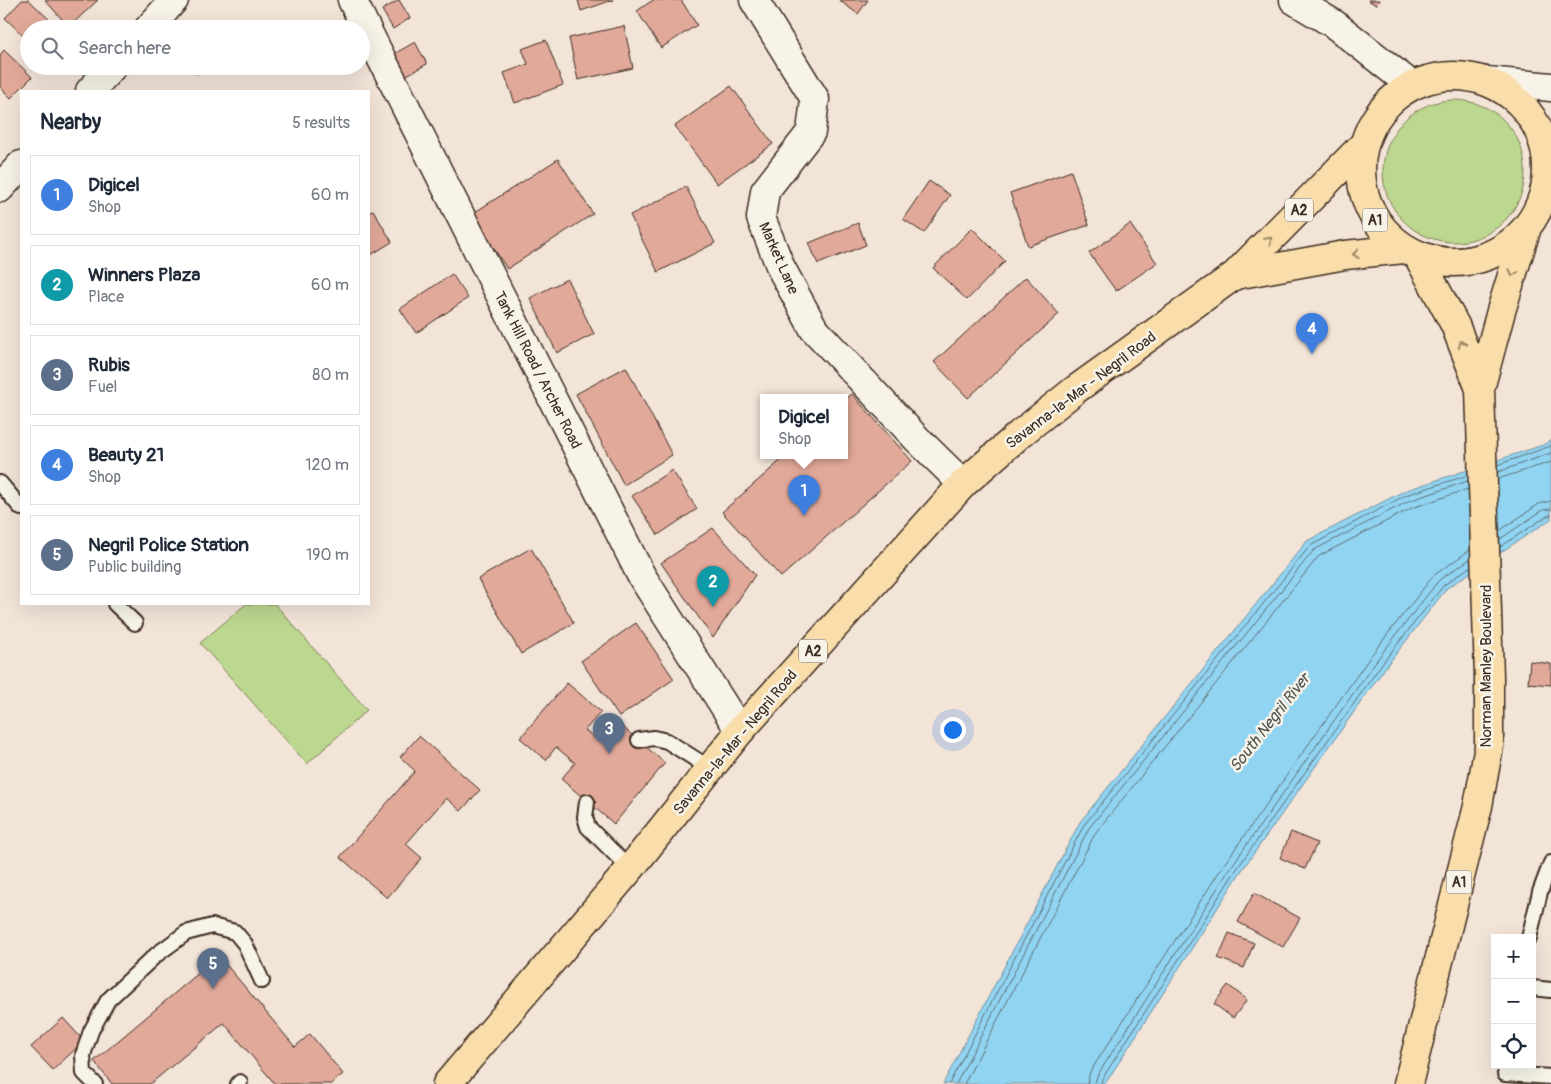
<!DOCTYPE html>
<meta charset="utf-8">
<style>
body{margin:0;font-family:Pangolin,sans-serif;background:#f2f2f3;color:#1f2937}
.controls{position:absolute;right:15px;bottom:15px;display:grid;overflow:hidden;border-radius:0px;box-shadow:0 5px 20px #0002}
.controls button{width:45px;height:45px;display:grid;place-items:center;padding:0;border:0;border-bottom:1px solid #e0e1e3;background:#fff;color:#1f2937;font:25px sans-serif}
.you{position:absolute;left:952px;top:729px;width:18px;height:18px;margin:-12px;border:4px solid #fff;border-radius:50%;background:#1a73e8;box-shadow:0 0 0 8px #1a73e833}
.badge{display:grid;place-items:center;width:32px;height:32px;border-radius:50%;background:#3b2a1e;color:#fff;font-size:16px;font-weight:700}
.pin{position:absolute;translate:-50% -41px;filter:drop-shadow(0 1px 2px #0008)}
.pin::after{content:'';position:absolute;top:26px;width:18px;height:15px;background:inherit;clip-path:polygon(0 0,100% 0,50% 100%)}
.popup{position:absolute;left:760px;top:394px;width:88px;height:65px;box-sizing:border-box;display:grid;place-content:center;border-radius:0px;background:#fff;filter:drop-shadow(0 1px 4px #0005);font-size:16px;white-space:nowrap;color:#747a83}
.popup b{font-size:19px;color:#1f2937}
.popup::after{content:'';position:absolute;left:50%;top:100%;margin-left:-10px;border:10px solid transparent;border-top-color:#fff}
.list{margin:0;padding:0;list-style:none}
h2{display:flex;justify-content:space-between;align-items:center;height:65px;margin:0;padding:0 20px;font-size:21px}
h2 small{font-size:16px;font-weight:400;color:#747a83}
.list li{display:grid;grid-template-columns:32px 1fr auto;gap:15px;align-items:center;box-sizing:border-box;height:80px;margin:0 10px 10px;padding:0 10px;border:1px solid #e0e1e3;border-radius:0px}
.list b{display:block;font-size:19px;white-space:nowrap}
.list p{margin:0;font-size:16px;white-space:nowrap;color:#747a83}
.list em{font-size:16px;font-style:normal;color:#747a83}
.icon{flex:none;width:28px;height:28px;fill:none;stroke:currentColor;stroke-width:2;stroke-linecap:round;stroke-linejoin:round}
.map{position:relative;flex:none;width:1551px;height:1084px;overflow:hidden}
.search{position:absolute;background:#fff;box-shadow:0 5px 20px #0002;left:20px;top:20px;width:350px;height:55px;display:flex;align-items:center;gap:12px;box-sizing:border-box;padding:0 18px;border-radius:28px;color:#747a83;font-size:19px}
.panel{position:absolute;background:#fff;box-shadow:0 5px 20px #0002;left:20px;top:90px;width:350px;height:515px;border-radius:0px}
.map>svg:first-child{display:block}
.green{fill:#bcd78f;stroke:#7c8056}
.water{fill:#91d4f2;stroke:#6f909d}
.lines{fill:none;stroke-linecap:round;stroke-linejoin:round}
.shore{stroke:#5d6e73;stroke-width:1}
.building{fill:#e1a99a;stroke:#3b2a1e}
.service-casing{stroke:#3b2a1e;stroke-width:18}
.minor-casing{stroke:#3b2a1e;stroke-width:31}
.tertiary-casing{stroke:#3b2a1e;stroke-width:31}
.secondary-casing{stroke:#3b2a1e;stroke-width:31}
.primary-casing{stroke:#3b2a1e;stroke-width:31}
.service{stroke:#f7f3e8;stroke-width:14}
.minor{stroke:#f7f3e8;stroke-width:28}
.tertiary{stroke:#f7f3e8;stroke-width:28}
.secondary{stroke:#f7f3e8;stroke-width:28}
.primary{stroke:#f9deab;stroke-width:28}
.oneway{stroke:#9a8464}
.labels{text-anchor:middle;stroke-width:5;stroke-linejoin:round;paint-order:stroke}
.shield{fill:#f7f3e8;stroke:#73665b;stroke-width:1}
.shield-label{font-size:14px;font-weight:bold;fill:#3b2a1e}
.street-label{font-size:15px;fill:#3b2a1e;stroke:#f7f3e8}
.water-label{font-size:16px;font-style:italic;fill:#505453;stroke:#f7f3e8}
</style>
<div class="map">
<svg width="1551" height="1084" viewBox="0 0 1551 1084">
<rect width="100%" height="100%" fill="#f3e4d8"/>
<filter id="ink" filterUnits="userSpaceOnUse"><feTurbulence type="fractalNoise" baseFrequency=".02" numOctaves="2"/><feDisplacementMap in="SourceGraphic" scale="10" xChannelSelector="R" yChannelSelector="G"/><feConvolveMatrix kernelMatrix="1 2 1 2 8 2 1 2 1" color-interpolation-filters="sRGB"/></filter>
<g filter="url(#ink)">
<path class="green" d="M1383 171a71 71 0 1 1 142 0a71 71 0 1 1-142 0Z
M246,604H275L367,710L307,764L200,643Z"/>
<path class="water" d="M1551,440V519L1447,588L1385,668L1240,873L1105,1084H943L1080,822L1307,541L1404,491L1543,445Z"/>
<g class="lines">
<path class="shore" d="M1497,465L1551,446
M1498,472L1551,453
M1498,479L1551,462
M1499,531L1539,504L1551,501
M1500,539L1543,510L1551,509
M1500,547L1547,516L1551,515
M949,1084L1084,825L1310,546L1406,495L1468,475
M956,1084L1089,828L1314,550L1409,501L1468,481
M964,1084L1096,832L1319,556L1412,508L1468,489
M1087,1084L1090,1072L1225,863L1370,657L1433,576L1470,550
M1095,1084L1097,1076L1231,867L1376,661L1439,580L1470,559
M1101,1084L1102,1079L1236,870L1381,665L1444,585L1471,566"/>
</g>
<path class="building" d="M22,0H29L58,28L29,29V41L5,18Z
M45,0H98L69,27Z
M399,0L410,18L393,29L382,10Z
M578,0H613L581,11Z
M653,0H681L697,25L661,48L637,11Z
M840,0H868L858,14L840,1Z
M1368,0H1379L1376,5Z
M210,20L218,29H201Z
M624,26L633,68L578,80L569,38Z
M546,40L563,85L515,103L504,73L528,64L522,49Z
M415,42L427,64L405,76L394,54Z
M4,50L32,77L11,98L0,87V55Z
M190,66H204L197,74Z
M731,86L773,144L717,184L675,126Z
M558,159L593,214L507,269L472,214Z
M1071,171L1089,225L1028,246L1010,193Z
M929,181L950,195L924,233L903,219Z
M686,187L715,243L658,272L630,215Z
M373,210L392,242L369,256V213Z
M858,223L866,245L818,264L809,243Z
M1130,224L1157,263L1116,291L1089,253Z
M972,228L1005,261L967,300L933,268Z
M452,274L468,298L416,333L400,309Z
M1026,277L1059,314L968,398L934,362Z
M567,279L594,334L557,353L530,298Z
M626,367L672,455L624,485L576,394Z
M852,394L912,461L781,577L722,512L787,455H844V401Z
M672,470L697,509L658,535L632,496Z
M713,528L755,575L713,638L661,563Z
M531,548L574,623L521,654L478,579Z
M636,623L674,679L619,717L581,661Z
M1530,661L1551,664V685L1528,683Z
M567,683L601,712L585,730L595,738L612,718L665,763L614,824L561,779L575,763L556,747L546,760L520,738Z
M419,736L480,790L461,811L446,798L406,844L422,858L387,898L340,857L415,771L400,757Z
M1291,832L1317,843L1305,869L1280,858Z
M1254,893L1300,918L1283,947L1238,922Z
M1229,933L1254,943L1244,968L1218,958Z
M219,956L295,1047L310,1034L343,1074L331,1084H275L224,1023L150,1084H112L94,1061Z
M1228,985L1247,1000L1233,1018L1214,1004Z
M63,1018L84,1041L53,1070L31,1047Z"/>
<g class="lines">
<g class="service-casing">
<path id="service" d="M0,483L21,508
M115,604L135,623
M639,740L654,738L667,741L711,769
M587,802L585,817L588,827L630,869
M1529,938L1540,892L1551,863
M1532,988L1551,990
M1505,1074L1551,1077
M95,1084L84,1073L83,1055L91,1031L108,1000L156,955L186,933L212,926L235,932L245,944L262,981
M238,1084L240,1082"/>
</g>
<g class="minor-casing">
<path id="minor" d="M754,0L815,99L811,132L765,191L761,218L781,268L814,329L917,439L963,484
M1294,0L1334,24L1411,85
M148,29L174,0
M90,91L113,66
M0,188L21,165"/>
</g>
<g class="tertiary-casing">
<path id="tertiary" d="M352,0L641,575L740,731"/>
</g>
<g class="secondary-casing">
<path id="secondary" d="M1487,81L1551,87
M1542,200L1551,191"/>
</g>
<g class="primary-casing">
<path id="primary" d="M1361 169a93 93 0 1 1 186 0a93 93 0 1 1-186 0Z
M1418,256L1455,325L1480,389
M1235,275L1345,255L1404,249
M447,1084L630,869L740,731L963,484L1020,434L1075,390L1235,275L1363,145
M1408,1084L1478,806L1489,746V677L1480,389L1501,311L1527,227"/>
</g>
<use href="#service" class="service"/>
<use href="#minor" class="minor"/>
<use href="#tertiary" class="tertiary"/>
<use href="#secondary" class="secondary"/>
<use href="#primary" class="primary"/>
</g>
<defs><path id="oneway-chevron" d="M-2-3.5L2.5 0L-2 3.5" fill="none" stroke-width="1.6" stroke-linecap="round" stroke-linejoin="round" transform="scale(1.25)"/></defs>
<g class="oneway">
<use href="#oneway-chevron" transform="translate(1269 240) rotate(-46)"/>
<use href="#oneway-chevron" transform="translate(1356 254) rotate(177)"/>
<use href="#oneway-chevron" transform="translate(1513 273) rotate(108)"/>
<use href="#oneway-chevron" transform="translate(1462 344) rotate(-112)"/>
</g>
</g>
<g class="labels">
<g class="shield">
<rect x="1285" y="198.5" width="28" height="23" rx="4"/>
<rect x="1362.5" y="208.5" width="25" height="23" rx="4"/>
<rect x="799" y="639.5" width="28" height="23" rx="4"/>
<rect x="1446.5" y="870.5" width="25" height="23" rx="4"/>
</g>
<g class="shield-label">
<text x="1299" y="215">A2</text>
<text x="1375" y="225">A1</text>
<text x="813" y="656">A2</text>
<text x="1459" y="887">A1</text>
</g>
<g class="street-label">
<text transform="translate(779 258) rotate(66)" y="5">Market Lane</text>
<text transform="translate(538 370) rotate(63)" y="5">Tank Hill Road / Archer Road</text>
<text transform="translate(1081 390) rotate(-37)" y="5">Savanna-la-Mar - Negril Road</text>
<text transform="translate(1486 666) rotate(-90)" y="5">Norman Manley Boulevard</text>
<text transform="translate(735 742) rotate(-50)" y="5">Savanna-la-Mar - Negril Road</text>
</g>
<g class="water-label">
<text transform="translate(1269 722) rotate(-52)" y="6">South Negril River</text>
</g>
</g>
</svg>
<div class="controls">
<button>+</button>
<button>−</button>
<button><svg class="icon" aria-label="locate" viewBox="0 0 24 24"><circle cx="12" cy="12" r="6"/><path d="M12 2v4M12 18v4M2 12h4M18 12h4"/></svg></button>
</div>
<div class="you"></div>
<div class="pin badge" style="left:804px;top:516px;background:#3f7fe0">1</div>
<div class="popup"><b>Digicel</b>Shop</div>
<div class="pin badge" style="left:713px;top:607px;background:#0f9aa8">2</div>
<div class="pin badge" style="left:609px;top:754px;background:#5c6f8a">3</div>
<div class="pin badge" style="left:1312px;top:354px;background:#3f7fe0">4</div>
<div class="pin badge" style="left:213px;top:989px;background:#5c6f8a">5</div>
<div class="search"><svg class="icon" aria-label="search" viewBox="0 0 24 24"><circle cx="10" cy="10" r="6"/><path d="M15 15l6 6"/></svg>Search here</div>
<section class="panel">
<h2>Nearby<small>5 results</small></h2>
<ul class="list">
<li><span class="badge" style="background:#3f7fe0">1</span><div><b>Digicel</b><p>Shop</p></div><em>60 m</em></li>
<li><span class="badge" style="background:#0f9aa8">2</span><div><b>Winners Plaza</b><p>Place</p></div><em>60 m</em></li>
<li><span class="badge" style="background:#5c6f8a">3</span><div><b>Rubis</b><p>Fuel</p></div><em>80 m</em></li>
<li><span class="badge" style="background:#3f7fe0">4</span><div><b>Beauty 21</b><p>Shop</p></div><em>120 m</em></li>
<li><span class="badge" style="background:#5c6f8a">5</span><div><b>Negril Police Station</b><p>Public building</p></div><em>190 m</em></li>
</ul>
</section>
</div>
